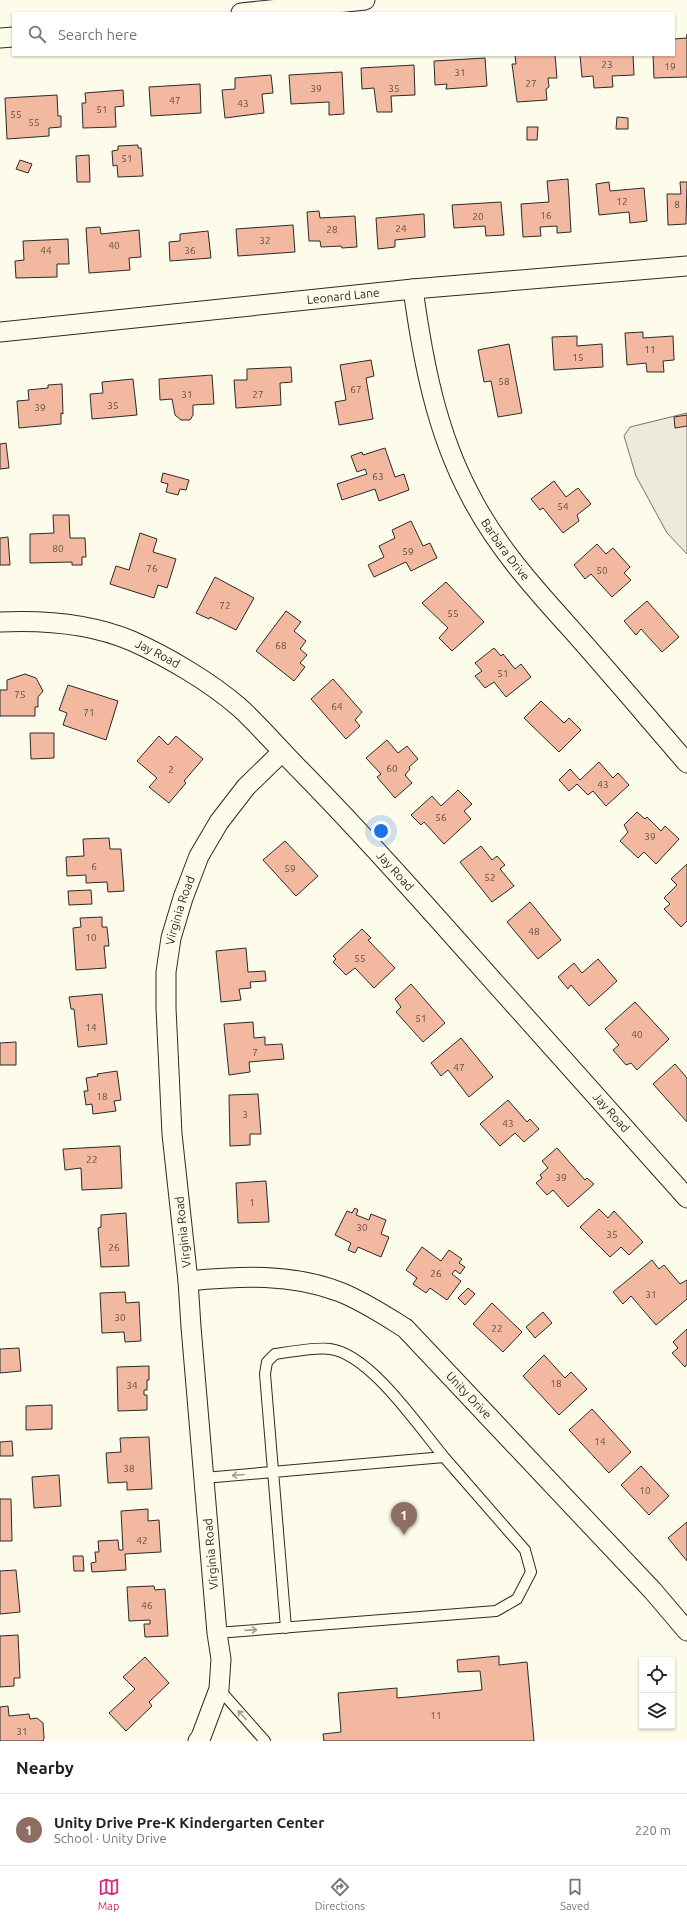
<!DOCTYPE html>
<meta charset="utf-8">
<style>
body{margin:0;font-family:Ubuntu,sans-serif;background:#f6f6f6;color:#222}
.controls{position:absolute;right:12px;bottom:12px;display:grid;overflow:hidden;border-radius:0px;box-shadow:0 1px 3px #0004}
.controls button{width:36px;height:36px;display:grid;place-items:center;padding:0;border:0;border-bottom:1px solid #e0e0e0;background:#fff;color:#222;font:20px sans-serif}
.you{position:absolute;left:381px;top:831px;width:14px;height:14px;margin:-10px;border:3px solid #fff;border-radius:50%;background:#1a73e8;box-shadow:0 0 0 6px #1a73e833}
.badge{display:grid;place-items:center;width:26px;height:26px;border-radius:50%;background:#db2777;color:#fff;font-size:13px;font-weight:700}
.pin{position:absolute;translate:-50% -33px;filter:drop-shadow(0 1px 2px #0008)}
.pin::after{content:'';position:absolute;top:21px;width:14px;height:12px;background:inherit;clip-path:polygon(0 0,100% 0,50% 100%)}
.list{margin:0;padding:0;list-style:none}
h2{display:flex;justify-content:space-between;align-items:center;height:52px;margin:0;padding:0 16px;font-size:17px}
h2 small{font-size:13px;font-weight:400;color:#767676}
.list li{display:grid;grid-template-columns:26px 1fr auto;gap:12px;align-items:center;box-sizing:border-box;height:72px;padding:0 16px;border-top:1px solid #e0e0e0}
.list b{display:block;font-size:15px;white-space:nowrap}
.list p{margin:0;font-size:13px;white-space:nowrap;color:#767676}
.list em{font-size:13px;font-style:normal;color:#767676}
.icon{flex:none;width:22px;height:22px;fill:none;stroke:currentColor;stroke-width:2;stroke-linecap:round;stroke-linejoin:round}
.map{position:relative;flex:none;width:687px;height:1741px;overflow:hidden}
.search{position:absolute;background:#fff;box-shadow:0 1px 3px #0004;left:12px;right:12px;top:12px;height:44px;display:flex;align-items:center;gap:10px;box-sizing:border-box;padding:0 14px;border-radius:0px;color:#767676;font-size:15px}
.sheet{height:124px;background:#fff}
nav{display:flex;justify-content:space-around;align-items:center;box-sizing:border-box;height:56px;border-top:1px solid #e0e0e0;background:#fff;font-size:11px;color:#767676}
nav a{display:grid;justify-items:center;gap:2px}
nav .on{color:#db2777}
.map>svg:first-child{display:block}
.green{fill:#ecebdb;stroke:#74746e}
.building{fill:#f2b8a0;stroke:#2b2b2b}
.lines{fill:none;stroke-linecap:round;stroke-linejoin:round}
.lane-casing{stroke:#2b2b2b;stroke-width:12}
.street-casing{stroke:#2b2b2b;stroke-width:21}
.lane{stroke:#fdfbea;stroke-width:10}
.street{stroke:#fdfbea;stroke-width:19}
.oneway{stroke:#9e9d94}
.labels{text-anchor:middle;stroke-width:3;stroke-linejoin:round;paint-order:stroke}
.number-label{font-size:10px;fill:#5d4e48}
.street-label{font-size:12px;fill:#2b2b2b;stroke:#fdfbea}
</style>
<div class="map">
<svg width="687" height="1741" viewBox="0 0 687 1741">
<rect width="100%" height="100%" fill="#fdfbea"/>
<path class="green" d="M687,413V554L667,533L636,476L624,436L630,427Z"/>
<path class="building" d="M687,34V77L654,78L653,55H674V39L687,38Z
M515,55H555L557,78H548L549,87L546,89L547,100L517,102L512,64H516Z
M580,55H633L634,75L612,76L613,87L594,88L593,76L582,77Z
M485,58L487,86L446,89L447,84L435,85L434,61Z
M414,65L415,95L391,96L392,112H377L374,88L362,89L361,68Z
M342,72L344,114L329,115V102L291,104L289,75Z
M271,75L273,93L262,94L264,113L225,118L222,90L235,89V78Z
M200,84L201,113L151,116L149,87Z
M123,90L124,106L115,107L116,127L83,128L82,103H86L85,93Z
M57,95L58,116H61V127L49,128V136L7,139L5,98Z
M617,117L628,118V129H616Z
M527,127H538L537,140H527Z
M138,145V148H141L143,176L118,177L117,165L113,166L112,151L118,150V146Z
M89,155L90,182H77L76,156Z
M20,160L32,164L28,173L16,169Z
M568,179L571,232L557,233V226L540,227L541,236L523,237L521,204L549,202L547,181Z
M609,182L610,191L644,188L647,221L630,223L629,212L599,215L596,184Z
M680,182H687L686,224L668,225L667,194H681Z
M501,202L504,235L486,236L485,226L454,228L452,205Z
M319,211L320,218L355,216L357,247L342,248L341,246L321,247L320,241H309L307,212Z
M424,214L425,237L395,240V247L378,249L376,218Z
M293,225L295,252L238,256L236,229Z
M100,227L101,234L139,230L141,257L129,258L130,270L89,273L86,228Z
M208,231L211,258L170,261L169,242L180,241V234Z
M68,239L69,264H57V277L16,278L15,261L24,260L23,241Z
M643,332V338L673,336L674,360L663,361L664,372H647L646,363L627,365L625,333Z
M577,336V346L602,344L603,367L554,370L552,337Z
M509,344L522,413L498,417L491,381L484,382L478,350Z
M371,360L374,376L366,378L373,419L339,425L335,402L346,400L340,365Z
M291,367L292,382L280,383L281,405L236,408L234,380H247V369Z
M212,375L214,404L193,405V415L190,420H181L175,415L172,399L160,400L159,379Z
M133,379L137,415L92,419L90,394L103,393L102,382Z
M62,384L63,414L61,413V424L19,428L17,401L29,400L28,390L48,388V385Z
M687,415V426L675,428L674,417Z
M6,443L9,468L0,469V444Z
M385,448L395,477L404,474L409,490L379,501L375,489L342,500L337,484L367,474L365,469L357,472L351,456L362,452L363,455Z
M163,473L189,480L186,490L180,489L178,495L166,492L168,484L161,482Z
M554,481L566,497L578,488L591,504L577,515L579,521L563,533L543,508L540,510L531,499Z
M53,515H69L70,538H85L86,557H82V565H72V562L30,563V534L54,533Z
M411,521L423,546L430,543L437,558L411,571L406,562L374,577L368,565L384,557L379,546L395,538L392,530Z
M140,533L157,539L153,552L176,559L167,588L158,585L154,598L110,584L116,566L129,570Z
M8,537L10,565H0V538Z
M597,544L606,554L613,548L630,567L624,573L631,580L612,597L591,574L585,579L574,565Z
M215,577L254,598L236,630L210,617L209,619L196,613Z
M446,582L484,622L452,651L439,638L448,628L422,603Z
M647,601L679,637L662,652L641,629L636,635L624,621Z
M286,611L301,622L294,631L306,641L300,649L307,655L300,663L305,667L294,681L256,651Z
M494,648L501,656L503,654L515,669L521,664L531,677L506,697L494,682L485,688L475,676L482,671L475,663Z
M25,674L36,678L43,691L38,697V707H35V716H0V690H7V680Z
M333,679L362,712L355,720L360,726L346,739L311,699Z
M68,685L118,701L106,740L63,725L67,713L59,710Z
M541,701L564,723L569,718L581,730L559,752L524,718Z
M30,733H54V758L31,759Z
M159,736L168,745L176,736L203,759L184,781L186,783L169,803L149,787L157,778L137,761Z
M387,740L398,753L407,746L418,759L409,767L410,769L405,775L412,783L395,798L377,777L381,774L366,758Z
M599,762L613,778L618,773L629,785L606,806L593,791L588,795L577,784L569,791L559,780L570,769L580,780Z
M458,790L472,804L464,811L471,819L444,844L424,822L421,825L411,815L432,796L441,806Z
M637,812L645,819L647,817L661,831L665,826L679,839L656,864L644,852L638,858L620,841L628,832L624,825Z
M109,838L110,849H121L124,891L108,892L107,882L86,883V875L67,876L66,857L84,856L83,839Z
M285,841L318,876L296,896L263,860Z
M481,846L492,860L497,856L505,865L500,869L514,886L492,902L460,862Z
M687,864V921L681,927L664,909L670,904L664,898L677,885L671,879Z
M91,890L92,904L69,905L68,891Z
M530,902L561,940L538,959L507,922Z
M102,917V927H107L109,946H104L106,968L76,970L73,928L81,927L80,918Z
M362,929L371,938L368,940L395,968L374,988L355,968L346,975L333,962L336,959L333,956Z
M246,948L248,972L265,971L266,981L250,982L251,988L239,989L241,1000L221,1002L216,951Z
M598,959L617,981L589,1006L571,985L568,989L558,977L574,963L582,973Z
M411,984L445,1023L423,1042L396,1012L401,1007L395,999Z
M102,994L107,1044L78,1047L74,1009H71L69,997Z
M635,1002L669,1039L637,1070L631,1063L626,1065L613,1050L619,1045L605,1029Z
M253,1022L254,1038L265,1037V1045L282,1044L284,1059L249,1062L250,1072L229,1075L224,1024Z
M461,1038L493,1077L469,1097L448,1070L441,1076L431,1063Z
M16,1042V1065H0V1043Z
M675,1064L687,1078V1122L653,1084Z
M117,1071L121,1100L114,1101L116,1111L93,1114L92,1104L86,1105L84,1091H88L86,1078L98,1076L97,1074Z
M258,1094L261,1134H250V1145L230,1146L229,1095Z
M508,1100L527,1122L530,1119L539,1129L524,1142L515,1133L500,1146L480,1124Z
M120,1146L122,1188L82,1190L81,1168L65,1170L63,1149Z
M557,1148L585,1180L587,1178L594,1184L568,1207L553,1190L547,1195L536,1183L542,1178L540,1175L548,1168L542,1161Z
M266,1181L269,1222L238,1223L236,1183Z
M355,1208L358,1210L356,1215L369,1220L371,1214L386,1220L381,1234L389,1237L381,1257L358,1247L355,1253L348,1250L351,1243L335,1235L347,1211L352,1213Z
M599,1209L608,1218L614,1211L643,1242L629,1255L621,1247L610,1257L580,1227Z
M126,1213L129,1266L101,1267L98,1228L101,1227V1215Z
M422,1247L441,1261L449,1250L462,1259L459,1263L465,1267L460,1274L455,1270L452,1274L461,1281L447,1300L430,1288L426,1293L413,1284L417,1278L406,1270Z
M652,1260L659,1269L664,1265L680,1284L687,1280V1299L656,1325L631,1296L623,1304L613,1292Z
M468,1288L475,1294L465,1305L458,1298Z
M125,1292L126,1303L139,1302L141,1341L125,1342L124,1332L102,1333L100,1293Z
M492,1303L522,1332L503,1352L473,1324Z
M543,1312L552,1323L535,1338L526,1327Z
M687,1329V1364L685,1367L672,1353L678,1348L673,1342Z
M19,1348L21,1371L0,1373V1349Z
M544,1355L565,1378L571,1372L587,1389L559,1415L523,1376Z
M149,1366V1380H147V1390H144V1395H147V1410L118,1411L117,1367Z
M52,1405V1429L26,1430V1406Z
M592,1409L631,1452L609,1473L569,1430Z
M149,1437L152,1489L127,1490V1482L108,1483L106,1453L121,1452L120,1438Z
M12,1441L13,1456H0V1442Z
M641,1466L669,1496L649,1515L621,1485Z
M59,1475L61,1506L34,1508L32,1477Z
M0,1499H11L12,1541H0Z
M148,1509V1521L159,1520L161,1552L125,1554L126,1570L92,1572L91,1563L96,1562L95,1552H99L98,1541L118,1540L119,1550H123L121,1511Z
M687,1522V1561L668,1538Z
M73,1556H83L84,1571H74Z
M16,1570L20,1612L0,1614V1571Z
M154,1586L155,1590L165,1589L168,1636L145,1637L144,1624H150V1620L129,1621L127,1587Z
M18,1635L20,1678H14V1686L0,1687V1636Z
M499,1656V1665L527,1662L534,1741H324L323,1734L341,1732L338,1693L397,1688V1698L482,1690L480,1671L458,1672L457,1660Z
M145,1657L169,1683L149,1702L152,1706L126,1731L109,1713L135,1689L123,1677Z
M8,1706L9,1716L29,1714L30,1719L37,1718L43,1723L44,1738L43,1741H0V1707Z"/>
<g class="lines">
<g class="lane-casing">
<path id="lane" d="M204,1478L444,1457L525,1550L531,1572L517,1599L496,1611L217,1633
M286,1628L265,1374L267,1362L275,1354C289,1352 317,1347 330,1349C370,1354 418,1426 444,1457
M219,1689L265,1741"/>
</g>
<g class="street-casing">
<g id="street">
<path d="M241,13L365,0"/>
<path d="M0,38L13,37"/>
<path id="s1" d="M413,289C423,361 436,431 470,495C496,546 534,588 572,630C611,674 649,719 687,763"/>
<path id="s2" d="M0,332L413,289L687,266"/>
<path id="s3" d="M0,622C44,620 92,624 132,641C168,657 210,682 239,707C261,727 280,750 301,771C345,816 388,863 430,910C516,1006 602,1102 687,1198"/>
<path id="s4" d="M188,1281C240,1276 291,1273 340,1292C363,1301 384,1315 405,1328L653,1591L687,1631"/>
<path id="s5" d="M198,1741L201,1737L219,1689L221,1659L217,1633L191,1327L188,1281L172,1134L166,1008V972L171,938L183,898L199,856L219,822L246,787L282,752"/>
</g>
</g>
<use href="#lane" class="lane"/>
<use href="#street" class="street"/>
</g>
<defs><path id="oneway-shaft" d="M-6 0H5M1.5-3L5.5 0L1.5 3" fill="none" stroke-width="1.6" stroke-linecap="round" stroke-linejoin="round"/></defs>
<g class="oneway">
<use href="#oneway-shaft" transform="translate(238 1475) rotate(175)"/>
<use href="#oneway-shaft" transform="translate(251 1630) rotate(-4)"/>
<use href="#oneway-shaft" transform="translate(242 1715) rotate(-132)"/>
</g>
<g class="labels">
<g class="number-label">
<text x="607" y="68">23</text>
<text x="670" y="70">19</text>
<text x="460" y="76">31</text>
<text x="531" y="87">27</text>
<text x="316" y="92">39</text>
<text x="394" y="92">35</text>
<text x="175" y="104">47</text>
<text x="243" y="107">43</text>
<text x="102" y="113">51</text>
<text x="16" y="118">55</text>
<text x="34" y="126">55</text>
<text x="127" y="162">51</text>
<text x="622" y="205">12</text>
<text x="677" y="208">8</text>
<text x="546" y="219">16</text>
<text x="478" y="220">20</text>
<text x="401" y="232">24</text>
<text x="332" y="233">28</text>
<text x="265" y="244">32</text>
<text x="114" y="249">40</text>
<text x="46" y="254">44</text>
<text x="190" y="254">36</text>
<text x="650" y="353">11</text>
<text x="578" y="361">15</text>
<text x="504" y="385">58</text>
<text x="356" y="393">67</text>
<text x="187" y="398">31</text>
<text x="258" y="398">27</text>
<text x="113" y="409">35</text>
<text x="40" y="411">39</text>
<text x="378" y="480">63</text>
<text x="563" y="510">54</text>
<text x="58" y="552">80</text>
<text x="408" y="555">59</text>
<text x="152" y="572">76</text>
<text x="602" y="574">50</text>
<text x="225" y="609">72</text>
<text x="453" y="617">55</text>
<text x="281" y="649">68</text>
<text x="503" y="677">51</text>
<text x="20" y="698">75</text>
<text x="337" y="710">64</text>
<text x="89" y="716">71</text>
<text x="392" y="772">60</text>
<text x="171" y="773">2</text>
<text x="603" y="788">43</text>
<text x="441" y="821">56</text>
<text x="650" y="840">39</text>
<text x="94" y="870">6</text>
<text x="290" y="872">59</text>
<text x="490" y="881">52</text>
<text x="534" y="935">48</text>
<text x="91" y="941">10</text>
<text x="360" y="962">55</text>
<text x="421" y="1022">51</text>
<text x="91" y="1031">14</text>
<text x="637" y="1038">40</text>
<text x="255" y="1056">7</text>
<text x="459" y="1071">47</text>
<text x="102" y="1100">18</text>
<text x="245" y="1118">3</text>
<text x="508" y="1127">43</text>
<text x="92" y="1163">22</text>
<text x="561" y="1181">39</text>
<text x="252" y="1206">1</text>
<text x="362" y="1231">30</text>
<text x="612" y="1238">35</text>
<text x="114" y="1251">26</text>
<text x="436" y="1277">26</text>
<text x="651" y="1298">31</text>
<text x="120" y="1321">30</text>
<text x="497" y="1332">22</text>
<text x="556" y="1387">18</text>
<text x="132" y="1389">34</text>
<text x="600" y="1445">14</text>
<text x="129" y="1472">38</text>
<text x="645" y="1494">10</text>
<text x="142" y="1544">42</text>
<text x="147" y="1609">46</text>
<text x="436" y="1719">11</text>
<text x="22" y="1735">31</text>
</g>
<g class="street-label">
<text dy="4" stroke="none"><textPath href="#s2" startOffset="345">Leonard Lane</textPath></text>
<text dy="4" stroke="none"><textPath href="#s1" startOffset="280">Barbara Drive</textPath></text>
<text dy="4" stroke="none"><textPath href="#s3" startOffset="163">Jay Road</textPath></text>
<text dy="4" stroke="none"><textPath href="#s3" startOffset="487">Jay Road</textPath></text>
<text dy="4" stroke="none"><textPath href="#s5" startOffset="839">Virginia Road</textPath></text>
<text dy="4" stroke="none"><textPath href="#s3" startOffset="811">Jay Road</textPath></text>
<text transform="translate(183 1232) rotate(-96)" y="4">Virginia Road</text>
<text dy="4" stroke="none"><textPath href="#s4" startOffset="321">Unity Drive</textPath></text>
<text transform="translate(211 1554) rotate(-95)" y="4">Virginia Road</text>
</g>
</g>
</svg>
<div class="controls">
<button><svg class="icon" aria-label="locate" viewBox="0 0 24 24"><circle cx="12" cy="12" r="6"/><path d="M12 2v4M12 18v4M2 12h4M18 12h4"/></svg></button>
<button><svg class="icon" aria-label="layers" viewBox="0 0 24 24"><path d="M12 4l9 5-9 5-9-5zM3 14l9 5 9-5"/></svg></button>
</div>
<div class="you"></div>
<div class="pin badge" style="left:404px;top:1535px;background:#8d6e63">1</div>
<div class="search"><svg class="icon" aria-label="search" viewBox="0 0 24 24"><circle cx="10" cy="10" r="6"/><path d="M15 15l6 6"/></svg>Search here</div>
</div>
<section class="sheet">
<h2>Nearby<small></small></h2>
<ul class="list">
<li><span class="badge" style="background:#8d6e63">1</span><div><b>Unity Drive Pre-K Kindergarten Center</b><p>School · Unity Drive</p></div><em>220 m</em></li>
</ul>
</section>
<nav>
<a class="on"><svg class="icon" aria-label="map" viewBox="0 0 24 24"><path d="M3 6l6-2 6 2 6-2v14l-6 2-6-2-6 2zM9 4v14M15 6v14"/></svg>Map</a>
<a><svg class="icon" aria-label="directions" viewBox="0 0 24 24"><path d="M12 3l9 9-9 9-9-9zM9 14v-3h6M13 9l2 2-2 2"/></svg>Directions</a>
<a><svg class="icon" aria-label="saved" viewBox="0 0 24 24"><path d="M7 4h10v16l-5-4-5 4z"/></svg>Saved</a>
</nav>
